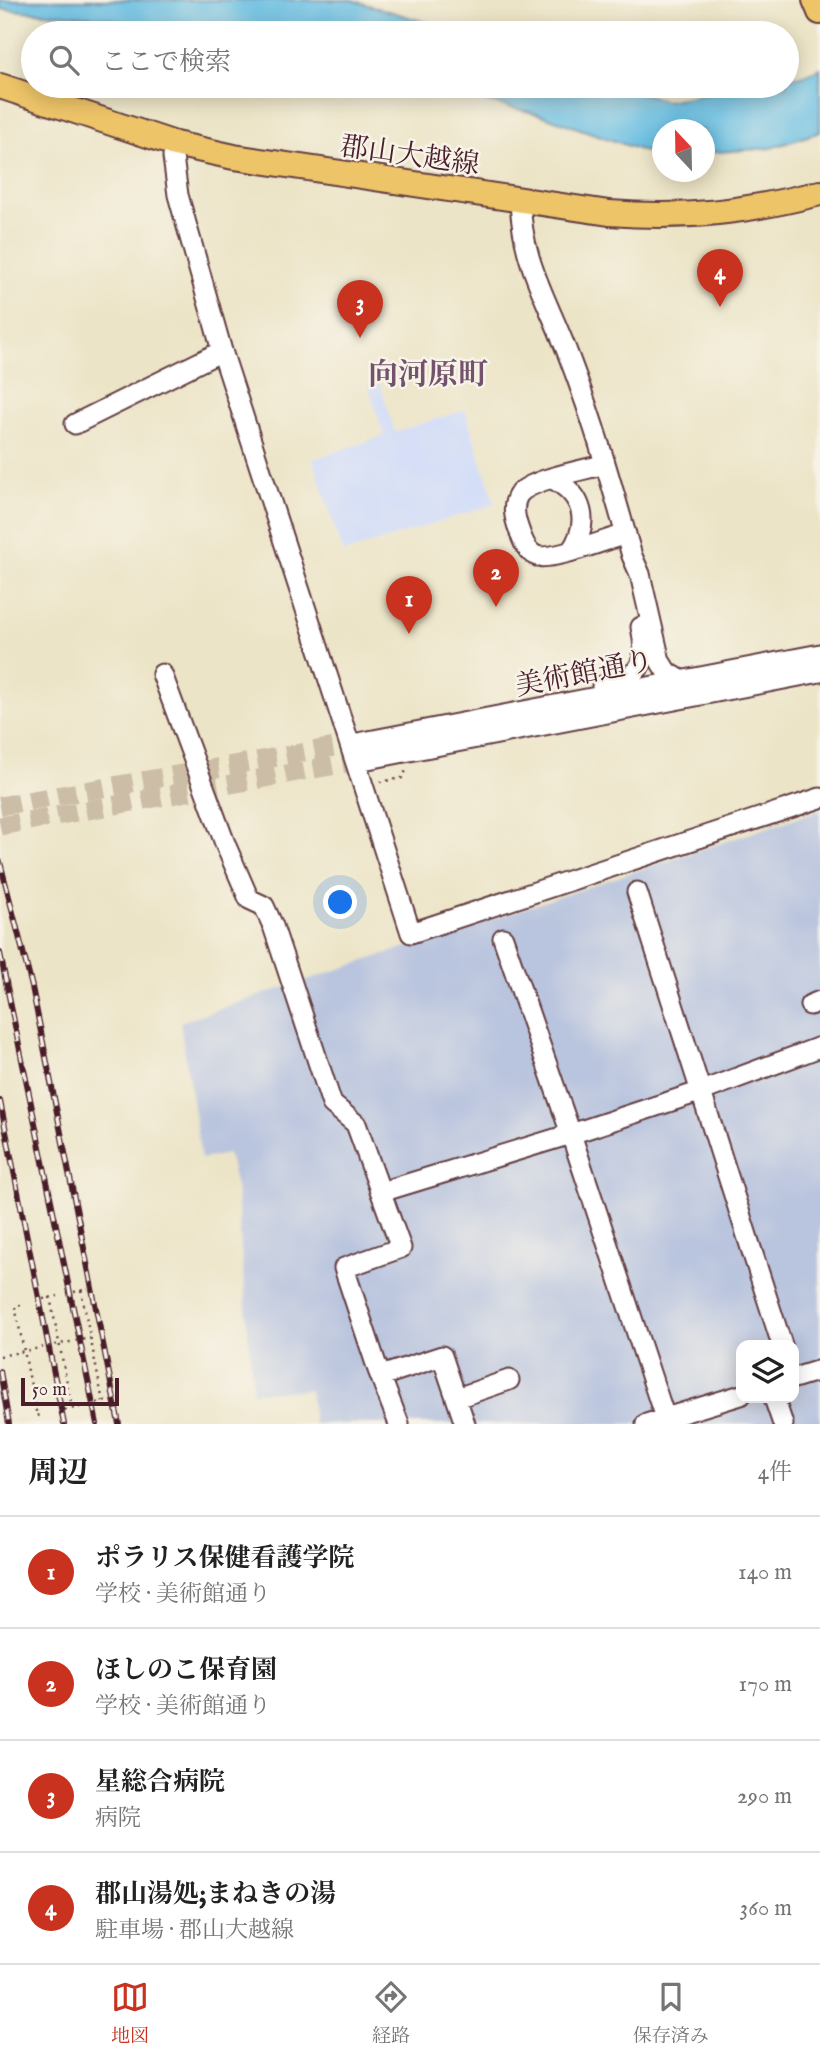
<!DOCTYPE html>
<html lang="ja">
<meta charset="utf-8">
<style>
body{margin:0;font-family:"IM FELL English","Noto Serif JP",serif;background:#f6f6f6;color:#222}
.controls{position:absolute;right:21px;bottom:21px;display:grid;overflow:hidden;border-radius:14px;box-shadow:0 4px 18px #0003}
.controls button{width:63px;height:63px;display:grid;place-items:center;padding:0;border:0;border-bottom:2px solid #e0e0e0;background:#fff;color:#222;font:35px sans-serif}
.compass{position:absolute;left:652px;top:119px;width:63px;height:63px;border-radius:50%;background:#fff;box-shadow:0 4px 18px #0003;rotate:338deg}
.scale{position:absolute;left:21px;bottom:18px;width:98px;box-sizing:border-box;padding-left:7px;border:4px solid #4a1f2b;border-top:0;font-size:19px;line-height:24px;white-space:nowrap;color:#4a1f2b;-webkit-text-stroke:5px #f7f3e8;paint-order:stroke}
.you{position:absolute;left:341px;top:903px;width:24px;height:24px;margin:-18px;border:5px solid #fff;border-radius:50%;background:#1a73e8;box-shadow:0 0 0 10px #1a73e833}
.badge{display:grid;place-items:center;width:46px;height:46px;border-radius:50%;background:#c8321e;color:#fff;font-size:23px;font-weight:700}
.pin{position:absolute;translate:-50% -58px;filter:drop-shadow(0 2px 4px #0008)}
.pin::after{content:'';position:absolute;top:37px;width:24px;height:21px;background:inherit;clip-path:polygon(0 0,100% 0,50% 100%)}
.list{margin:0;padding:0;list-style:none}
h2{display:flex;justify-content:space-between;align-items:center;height:91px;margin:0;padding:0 28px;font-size:30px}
h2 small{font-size:23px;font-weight:400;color:#767676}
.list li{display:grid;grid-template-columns:46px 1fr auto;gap:21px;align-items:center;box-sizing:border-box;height:112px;padding:0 28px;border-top:2px solid #e0e0e0}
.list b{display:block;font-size:26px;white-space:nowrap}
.list p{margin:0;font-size:23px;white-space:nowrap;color:#767676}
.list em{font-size:23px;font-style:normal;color:#767676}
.icon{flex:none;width:38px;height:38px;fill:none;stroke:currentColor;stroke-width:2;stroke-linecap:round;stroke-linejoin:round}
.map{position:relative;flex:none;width:820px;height:1424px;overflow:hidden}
.search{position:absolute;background:#fff;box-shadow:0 4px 18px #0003;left:21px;right:21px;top:21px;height:77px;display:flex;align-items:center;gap:18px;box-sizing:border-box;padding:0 24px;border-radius:38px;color:#767676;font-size:26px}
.sheet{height:539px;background:#fff}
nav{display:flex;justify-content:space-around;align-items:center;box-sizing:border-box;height:98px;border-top:2px solid #e0e0e0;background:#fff;font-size:19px;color:#767676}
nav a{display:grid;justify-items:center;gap:4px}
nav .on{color:#c8321e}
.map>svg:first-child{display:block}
.built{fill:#cedafa}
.industrial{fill:#b9c4de;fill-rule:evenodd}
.water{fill:#64bce1;stroke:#576e86;stroke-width:2}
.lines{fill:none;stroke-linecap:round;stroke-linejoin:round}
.minor-tunnel{stroke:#ccbda7;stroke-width:19;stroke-dasharray:19 10;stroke-linecap:butt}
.minor-casing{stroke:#623d42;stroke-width:23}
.major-casing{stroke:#623d42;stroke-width:28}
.path{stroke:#623d42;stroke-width:2.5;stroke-dasharray:2 5;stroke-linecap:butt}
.minor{stroke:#fff;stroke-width:19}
.major{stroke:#eec469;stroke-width:24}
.rail-casing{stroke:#4a1f2b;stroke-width:6}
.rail{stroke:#f7f3e8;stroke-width:3.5;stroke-dasharray:10;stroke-linecap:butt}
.path-bridge{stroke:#623d42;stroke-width:2.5;stroke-dasharray:2 5;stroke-linecap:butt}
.labels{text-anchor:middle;stroke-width:5;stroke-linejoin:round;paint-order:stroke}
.street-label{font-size:28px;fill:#4a1f2b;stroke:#f7f3e8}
.neighbourhood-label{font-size:30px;font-weight:bold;fill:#73536c;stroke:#f7f3e8}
</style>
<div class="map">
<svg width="820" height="1424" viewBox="0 0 820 1424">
<rect width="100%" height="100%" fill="#f7f3e8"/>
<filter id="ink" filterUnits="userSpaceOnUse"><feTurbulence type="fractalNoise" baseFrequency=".0143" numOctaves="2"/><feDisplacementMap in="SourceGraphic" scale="14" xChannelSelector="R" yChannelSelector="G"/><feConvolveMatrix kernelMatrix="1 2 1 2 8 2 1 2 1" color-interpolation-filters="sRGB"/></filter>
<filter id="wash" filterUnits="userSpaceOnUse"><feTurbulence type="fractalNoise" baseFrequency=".00686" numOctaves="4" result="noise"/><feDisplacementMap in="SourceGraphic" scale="28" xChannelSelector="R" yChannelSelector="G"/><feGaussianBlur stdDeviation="1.57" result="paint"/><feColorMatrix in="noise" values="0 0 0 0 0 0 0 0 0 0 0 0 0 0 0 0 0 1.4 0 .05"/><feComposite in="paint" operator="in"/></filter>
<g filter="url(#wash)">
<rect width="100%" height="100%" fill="#ece4c6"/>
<path class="built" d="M379,381L395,432L465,410L495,504L343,553L313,459L384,436L368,384Z"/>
<path class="industrial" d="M820,810V1424H314L310,1390L253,1392L236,1186L228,1154L201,1159L180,1022ZM741,1345H794V1398H741Z"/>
<path class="water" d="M0,0H352L462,33H182L105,18L0,9Z
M820,68V132L771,148L705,153L704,130H662V156H657L538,114L421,86H621L666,101L748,86H787V79L805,75Z"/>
</g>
<g filter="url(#ink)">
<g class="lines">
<path class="minor-tunnel" d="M0,806L358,743
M0,826L363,760"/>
<g class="minor-casing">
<path id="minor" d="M175,144L173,157L178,195L222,351L411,933L820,798
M520,200C522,264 548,300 569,357C594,422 613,489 632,556L640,574L660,661L666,671L684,682
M75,424L222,351
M605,464C585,470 531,479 519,494C511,505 515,519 519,530C522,539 527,553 537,556C552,561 608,539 626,534
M553,479C583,495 591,522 571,551
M162,674L226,846L249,899L264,906L273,926L332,1104L356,1124L401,1248L344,1268L378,1370L399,1424
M602,686C640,678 649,664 641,627
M358,743L820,654
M363,760L820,672
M637,892L782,1345
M503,938L571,1134L667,1424
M810,1005L820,1001
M381,1192L571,1134L702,1091L820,1047
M381,1376L442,1356L465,1424
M794,1378L820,1370
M457,1398L509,1380
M774,1398L783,1424
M646,1424L741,1395"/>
</g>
<g class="major-casing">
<path id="major" d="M815,0L820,12
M0,86L175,144L234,157L609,213C687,219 744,212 820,193"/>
</g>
<path class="path" d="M380,782L402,778L408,767
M81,1290L103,1402
M74,1292L88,1289
M50,1297L72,1408
M43,1299L58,1296
M21,1305L15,1306L37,1416L43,1414
M97,1403L111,1400
M65,1410L80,1407"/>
<use href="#minor" class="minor"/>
<use href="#major" class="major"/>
<g class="rail-casing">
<path id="rail" d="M0,862L32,987L119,1424
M0,953L97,1424
M0,1101L64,1424
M0,1371L9,1424"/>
</g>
<use href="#rail" class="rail"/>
<path class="path-bridge" d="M0,1356L90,1338"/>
</g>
</g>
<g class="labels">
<g class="street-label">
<text transform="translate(410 154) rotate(8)" y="10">郡山大越線</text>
<text transform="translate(584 672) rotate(-11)" y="10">美術館通り</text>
</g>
<g class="neighbourhood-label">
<text x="428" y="384">向河原町</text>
</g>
</g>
</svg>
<div class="controls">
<button><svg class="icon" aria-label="layers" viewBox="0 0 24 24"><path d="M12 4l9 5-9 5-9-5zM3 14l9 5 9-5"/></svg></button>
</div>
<svg class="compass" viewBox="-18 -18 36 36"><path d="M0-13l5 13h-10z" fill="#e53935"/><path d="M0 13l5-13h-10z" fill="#767676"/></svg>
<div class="scale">50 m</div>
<div class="you"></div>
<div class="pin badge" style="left:409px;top:634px">1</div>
<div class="pin badge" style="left:496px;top:607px">2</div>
<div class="pin badge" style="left:360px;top:338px">3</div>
<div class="pin badge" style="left:720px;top:307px">4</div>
<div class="search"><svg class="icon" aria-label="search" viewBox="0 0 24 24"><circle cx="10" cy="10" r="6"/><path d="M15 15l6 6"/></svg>ここで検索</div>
</div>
<section class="sheet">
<h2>周辺<small>4件</small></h2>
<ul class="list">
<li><span class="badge">1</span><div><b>ポラリス保健看護学院</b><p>学校 · 美術館通り</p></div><em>140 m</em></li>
<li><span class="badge">2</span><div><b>ほしのこ保育園</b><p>学校 · 美術館通り</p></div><em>170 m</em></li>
<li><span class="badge">3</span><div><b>星総合病院</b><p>病院</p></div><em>290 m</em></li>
<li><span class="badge">4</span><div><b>郡山湯処;まねきの湯</b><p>駐車場 · 郡山大越線</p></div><em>360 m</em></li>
</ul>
</section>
<nav>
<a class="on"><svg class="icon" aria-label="map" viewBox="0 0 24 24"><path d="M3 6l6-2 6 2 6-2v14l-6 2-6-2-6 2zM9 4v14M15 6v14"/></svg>地図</a>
<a><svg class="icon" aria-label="directions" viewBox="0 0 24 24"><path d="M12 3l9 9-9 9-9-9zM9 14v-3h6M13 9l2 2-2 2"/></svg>経路</a>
<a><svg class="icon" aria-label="saved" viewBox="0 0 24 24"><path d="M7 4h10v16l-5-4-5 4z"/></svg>保存済み</a>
</nav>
